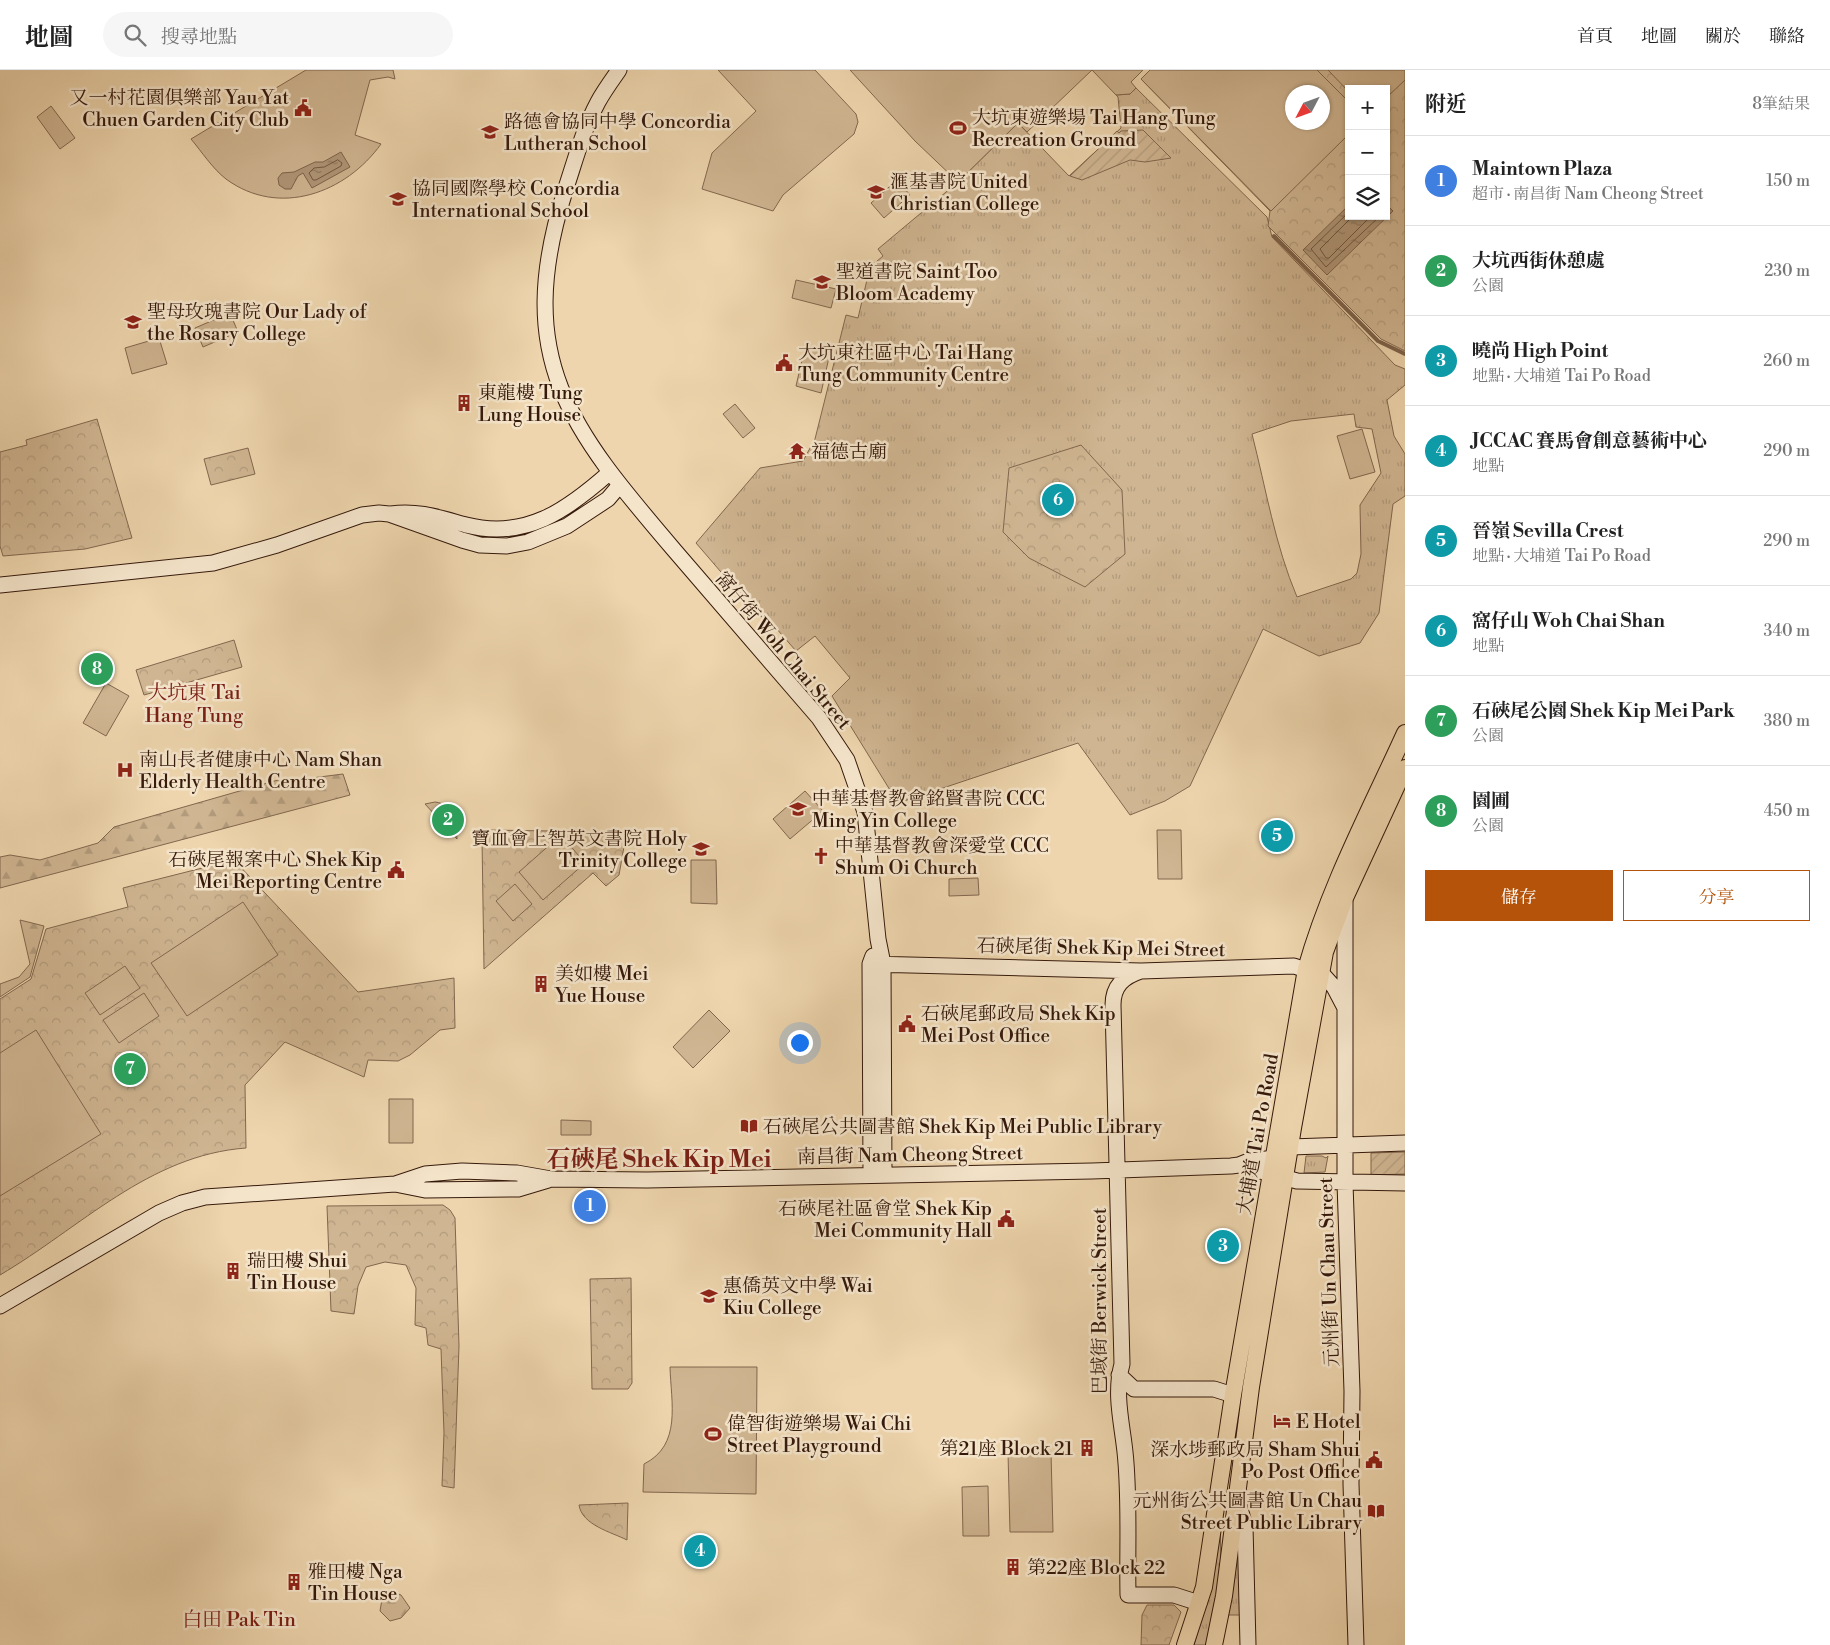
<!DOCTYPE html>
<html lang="zh-TW">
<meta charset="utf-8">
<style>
body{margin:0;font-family:"Libre Bodoni","Noto Serif TC",serif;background:#f6f6f6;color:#222}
.controls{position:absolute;right:15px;top:15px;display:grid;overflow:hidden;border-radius:0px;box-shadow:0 1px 4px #0004}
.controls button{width:45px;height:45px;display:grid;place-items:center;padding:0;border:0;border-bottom:1px solid #e0e0e0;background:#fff;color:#222;font:25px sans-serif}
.compass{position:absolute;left:1285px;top:15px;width:45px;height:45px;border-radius:50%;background:#fff;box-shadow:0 1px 4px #0004;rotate:229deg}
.you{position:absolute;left:799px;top:972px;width:18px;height:18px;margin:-12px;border:4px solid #fff;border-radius:50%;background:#1a73e8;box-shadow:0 0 0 8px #1a73e833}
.badge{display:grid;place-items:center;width:32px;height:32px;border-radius:50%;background:#b45309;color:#fff;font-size:16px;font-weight:700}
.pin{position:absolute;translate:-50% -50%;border:2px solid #fff;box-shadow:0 1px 5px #0006}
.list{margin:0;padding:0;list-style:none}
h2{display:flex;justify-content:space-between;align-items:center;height:65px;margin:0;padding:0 20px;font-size:21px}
h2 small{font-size:16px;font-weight:400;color:#767676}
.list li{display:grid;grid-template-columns:32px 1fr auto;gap:15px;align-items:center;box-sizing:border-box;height:90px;padding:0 20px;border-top:1px solid #e0e0e0}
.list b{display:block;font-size:19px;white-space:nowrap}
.list p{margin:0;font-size:16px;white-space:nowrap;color:#767676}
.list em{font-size:16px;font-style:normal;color:#767676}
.actions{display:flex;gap:10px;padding:15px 20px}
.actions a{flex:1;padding:11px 0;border:1px solid #b45309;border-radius:0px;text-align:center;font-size:18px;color:#b45309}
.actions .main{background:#b45309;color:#fff}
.icon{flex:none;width:28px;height:28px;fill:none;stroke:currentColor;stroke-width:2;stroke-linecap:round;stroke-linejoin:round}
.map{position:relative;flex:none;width:1405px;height:1575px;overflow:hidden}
header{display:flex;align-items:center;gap:30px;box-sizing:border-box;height:70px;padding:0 25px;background:#fff;border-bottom:1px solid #e0e0e0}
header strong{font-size:24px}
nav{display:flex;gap:28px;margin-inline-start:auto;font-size:18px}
.search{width:350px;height:45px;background:#f6f6f6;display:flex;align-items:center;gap:12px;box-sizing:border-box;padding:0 18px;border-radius:28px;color:#767676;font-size:19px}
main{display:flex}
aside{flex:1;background:#fff}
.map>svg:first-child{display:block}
.grass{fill:url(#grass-tufts);stroke:#82674e;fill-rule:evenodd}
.forest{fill:url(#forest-firs);stroke:#82674e}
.park{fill:url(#park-crowns);stroke:#82674e;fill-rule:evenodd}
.garden{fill:url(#garden-furrows);stroke:#82674e}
.pitch{fill:#cfb591;stroke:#82674e;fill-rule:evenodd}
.water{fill:url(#water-ripples);stroke:#7e634b}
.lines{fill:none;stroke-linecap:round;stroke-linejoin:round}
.shore{stroke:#725740;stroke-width:1}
.stream{stroke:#7e634b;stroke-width:4}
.secondary-casing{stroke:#35190b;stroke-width:17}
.primary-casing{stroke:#35190b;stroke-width:18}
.secondary{stroke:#f4e4ca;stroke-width:15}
.primary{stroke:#eed5ad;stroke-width:16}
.labels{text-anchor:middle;stroke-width:5;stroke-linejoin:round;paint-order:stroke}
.poi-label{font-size:19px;fill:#35190b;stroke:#f4e4ca;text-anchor:start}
.street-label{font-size:19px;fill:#35190b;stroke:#f4e4ca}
.neighbourhood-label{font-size:20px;fill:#7a1f14;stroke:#f4e4ca}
.district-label{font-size:24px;font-weight:bold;fill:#7a1f14;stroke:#f4e4ca}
</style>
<header>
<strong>地圖</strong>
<div class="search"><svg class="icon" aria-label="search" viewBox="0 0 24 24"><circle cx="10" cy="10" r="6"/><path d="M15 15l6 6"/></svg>搜尋地點</div>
<nav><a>首頁</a><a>地圖</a><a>關於</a><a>聯絡</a></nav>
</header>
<main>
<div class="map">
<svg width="1405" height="1575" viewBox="0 0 1405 1575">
<defs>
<pattern id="grass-tufts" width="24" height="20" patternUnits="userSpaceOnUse" patternTransform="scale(1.25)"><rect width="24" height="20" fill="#cfb591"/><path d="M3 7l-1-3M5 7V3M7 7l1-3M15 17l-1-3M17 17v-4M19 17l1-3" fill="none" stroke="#b29b7c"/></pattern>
<pattern id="forest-firs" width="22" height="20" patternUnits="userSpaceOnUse" patternTransform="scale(1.25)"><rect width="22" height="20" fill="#cfb591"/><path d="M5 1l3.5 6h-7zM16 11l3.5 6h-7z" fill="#b29b7c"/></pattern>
<pattern id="park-crowns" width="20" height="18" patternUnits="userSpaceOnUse" patternTransform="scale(1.25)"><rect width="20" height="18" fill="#cfb591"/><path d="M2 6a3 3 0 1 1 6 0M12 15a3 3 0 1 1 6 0" fill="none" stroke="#b29b7c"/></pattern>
<pattern id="garden-furrows" width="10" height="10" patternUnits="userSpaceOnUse" patternTransform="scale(1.25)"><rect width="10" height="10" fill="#cfb591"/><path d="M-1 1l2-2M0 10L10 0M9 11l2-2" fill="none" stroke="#b29b7c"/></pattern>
<pattern id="water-ripples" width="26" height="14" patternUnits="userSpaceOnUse" patternTransform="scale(1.25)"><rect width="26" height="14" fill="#af9576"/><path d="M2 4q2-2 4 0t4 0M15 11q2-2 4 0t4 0" fill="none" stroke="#8f795f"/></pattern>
</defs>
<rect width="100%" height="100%" fill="#eed5ad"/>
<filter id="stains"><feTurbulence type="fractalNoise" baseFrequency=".004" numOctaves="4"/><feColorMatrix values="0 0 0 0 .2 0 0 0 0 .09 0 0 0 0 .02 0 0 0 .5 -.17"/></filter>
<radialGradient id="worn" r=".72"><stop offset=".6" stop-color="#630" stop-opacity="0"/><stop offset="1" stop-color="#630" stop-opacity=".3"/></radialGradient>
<path class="grass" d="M1136,18L1267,147L1272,167L1395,295L1405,299V315L1387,330L1394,366L1405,384V426L1393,434L1379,543L1360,573L1319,586L1263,559L1190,716L1165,731L1130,745L1078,673L898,733L832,626L850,608L815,566L796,581L769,550L758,545L696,473L760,398L803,391L815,369L846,245L858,248L870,197L883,186L878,179L958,112L1018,53L1069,106L1121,58L1118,27L1116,25L1130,24ZM1354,344L1356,357L1372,359L1381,403L1360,435L1361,484L1357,503L1351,509L1297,527C1275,475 1266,419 1252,364L1291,351Z
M1306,1086H1322L1326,1088L1328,1086L1325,1102L1304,1103Z
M1220,1446L1221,1496L1208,1575H1194L1211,1516Z
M1239,1455L1243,1545H1228Z"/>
<path class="forest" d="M343,704L350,725L0,818V787L10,785L40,790L98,773L114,757L285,708L296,710Z
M20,850L44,856L30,907L0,927V914L19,907L30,894Z
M393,1522L401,1525L410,1538L401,1548L390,1551L380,1541L382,1529Z"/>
<path class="park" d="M1150,0H1405V281L1381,269L1268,156L1270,141L1141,9ZM1349,19H1386V146H1349ZM1292,22H1322V52H1292Z
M97,349L132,468L85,479L3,486L0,476V382L27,375L26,370Z
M1081,375L1122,420L1125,484L1085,517L1029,488L1003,462L1009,398Z
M248,378L255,404L211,415L204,389Z
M234,570L242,597L144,625L136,600Z
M435,732C454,734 456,753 457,769L425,734Z
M486,760L617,762L625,771L619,805L606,816L593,803L484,899L482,769Z
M234,790L358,922L454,908L455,958L440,960L410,985L398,991L368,990L364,1007L285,972L245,1015L246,1078C149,1085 80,1158 0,1205V929L31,909L46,859L128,837L123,818Z
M443,1135L450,1140L455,1148L459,1276L454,1418L442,1416L444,1363L441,1279L428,1275L426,1258L415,1255L416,1218L406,1195L385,1192L366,1197L358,1216L354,1244L331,1241L327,1136Z
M631,1208L632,1313L628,1319H592L590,1209Z
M628,1433L627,1470C611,1462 582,1455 579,1435Z
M1147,1535H1174L1181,1542L1169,1575H1141L1142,1545Z"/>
<path class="garden" d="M1143,60L1171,88L1145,92L1130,90L1082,110L1070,106L1117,61L1119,63L1121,61Z
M1405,1082V1104L1371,1105V1083Z"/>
<path class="pitch" d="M306,0H393L395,9L388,7L370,10L355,65L381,74C346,123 279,148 226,109C212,98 202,82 191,69Z
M718,0H815L856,44L858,52L854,64L783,125L773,141L702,119L712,83L756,41Z
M850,0H1092L1027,62L1018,53L958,112L915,71Z
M1092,0H1143L1131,12L1136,18L1130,24L1116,25Z
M1150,0H1317L1349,32V64L1271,141L1141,9ZM1322,22V52H1292V22Z
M1328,0H1405V10L1386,28V19H1349V22Z
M51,36L75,68L60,79L37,47Z
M897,110L910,125L884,148L871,133Z
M796,210L836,219L831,238L792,228Z
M230,243L238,262L203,277L195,258Z
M159,268L167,294L132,304L125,278Z
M805,277L830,283L821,323L796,316Z
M735,334L755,358L743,368L723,344Z
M1362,359L1375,402L1350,409L1337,366Z
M106,613L129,626L106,666L83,653Z
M805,721L823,741L790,769L773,749Z
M1157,760H1181L1182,809H1158Z
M561,765L585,793L543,830L519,802Z
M691,790H716L717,834L691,833Z
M978,808L979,825L949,826V809Z
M515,814L532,834L513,851L496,831Z
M243,832L278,885L187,946L151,893Z
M125,896L140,918L100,945L85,923Z
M144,923L159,946L119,973L103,950Z
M709,940L730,961L693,998L673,977Z
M36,960L101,1064L0,1126V983Z
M389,1029H413V1073H389Z
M561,1050L591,1051V1065H561Z
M670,1297H757L756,1424L643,1422L644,1394C682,1375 671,1333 670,1297Z
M1051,1382L1053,1462H1010L1008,1383Z
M988,1416L989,1466H963L962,1417Z"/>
<path class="water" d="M341,82L350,97L312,118L303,103L298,106L291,119H285L279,115L278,108L282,103L294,102L315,92H323Z
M1386,134L1393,141L1327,205L1303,180L1349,135V146H1386Z"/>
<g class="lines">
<path class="shore" d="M338,90L342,93L341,96L316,110H313L309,103L314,98L324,97Z
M1349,142L1311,179L1326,197L1380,146
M1353,146L1320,179L1326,188H1329L1371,146"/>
<path class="stream" d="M1274,166L1378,271L1405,284"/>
<g class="secondary-casing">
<path id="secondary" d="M619,0C612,10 604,21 598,32C583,60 575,91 565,121C512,289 570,358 675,481C723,537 771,593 819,648L847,690L865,742L878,869L883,894L884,1104
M391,444C418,440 440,448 466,455C525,470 566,441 609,403
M0,515L213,493L277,475L362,445L379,443L389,444L462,470L480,475L507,476L528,472L567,456L608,429L619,416
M1345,832V1113L1352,1321L1351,1414L1356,1575
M870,894L1141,901L1294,896L1324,906L1334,917L1344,936
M1141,901C1123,907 1113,916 1113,935L1122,1294C1114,1324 1122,1353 1125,1382C1130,1428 1127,1479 1128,1525H1174L1199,1533
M1239,1095L1297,1111L1405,1113
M871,1104L870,894L873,886
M395,1114L425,1104L462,1101L517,1103L551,1109L647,1110L1092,1101L1231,1096L1239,1095L1249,1091L1274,1088L1291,1077L1405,1073
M0,1236L159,1143L182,1133L205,1127L395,1114L425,1120L518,1119L548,1110
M1119,1305L1134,1319H1214L1233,1325
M1237,1428L1245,1456L1248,1575"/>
</g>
<g class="primary-casing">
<path id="primary" d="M1185,1575L1204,1517L1233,1325L1306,899C1329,817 1370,740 1405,663
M1214,1575L1224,1526L1251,1317L1293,1058L1325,882L1345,828L1405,698"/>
</g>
<use href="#secondary" class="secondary"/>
<use href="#primary" class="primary"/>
</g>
<defs>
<g id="civic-bare" transform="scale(1.35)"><path d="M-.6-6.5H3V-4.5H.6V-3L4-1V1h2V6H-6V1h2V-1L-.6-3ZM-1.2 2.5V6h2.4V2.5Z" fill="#8f2418" stroke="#f4e4ca" stroke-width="2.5" paint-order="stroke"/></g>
<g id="stadium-bare" transform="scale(1.35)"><path d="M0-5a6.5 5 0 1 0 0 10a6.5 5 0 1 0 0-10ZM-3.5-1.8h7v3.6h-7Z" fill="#8f2418" stroke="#f4e4ca" stroke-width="2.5" paint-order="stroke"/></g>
<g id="school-bare" transform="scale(1.35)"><path d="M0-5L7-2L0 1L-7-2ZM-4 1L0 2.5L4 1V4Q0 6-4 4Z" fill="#8f2418" stroke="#f4e4ca" stroke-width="2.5" paint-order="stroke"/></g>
<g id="building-bare" transform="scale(1.35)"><path d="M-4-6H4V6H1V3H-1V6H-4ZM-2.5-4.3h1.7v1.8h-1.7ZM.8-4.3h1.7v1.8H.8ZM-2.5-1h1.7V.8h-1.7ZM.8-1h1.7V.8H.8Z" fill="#8f2418" stroke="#f4e4ca" stroke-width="2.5" paint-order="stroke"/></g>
<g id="temple-bare" transform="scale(1.35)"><path d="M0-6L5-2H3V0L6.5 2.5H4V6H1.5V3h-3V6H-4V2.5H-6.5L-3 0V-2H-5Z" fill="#8f2418" stroke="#f4e4ca" stroke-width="2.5" paint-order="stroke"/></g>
<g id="hospital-bare" transform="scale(1.35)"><path d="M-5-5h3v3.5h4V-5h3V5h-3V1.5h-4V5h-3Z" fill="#8f2418" stroke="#f4e4ca" stroke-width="2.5" paint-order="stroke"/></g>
<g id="church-bare" transform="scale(1.35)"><path d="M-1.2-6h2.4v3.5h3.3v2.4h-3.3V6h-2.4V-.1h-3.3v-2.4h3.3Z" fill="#8f2418" stroke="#f4e4ca" stroke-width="2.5" paint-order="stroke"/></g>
<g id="library-bare" transform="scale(1.35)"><path d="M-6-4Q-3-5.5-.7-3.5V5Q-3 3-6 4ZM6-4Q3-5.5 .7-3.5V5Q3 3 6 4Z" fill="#8f2418" stroke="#f4e4ca" stroke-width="2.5" paint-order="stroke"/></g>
<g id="hotel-bare" transform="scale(1.35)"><path d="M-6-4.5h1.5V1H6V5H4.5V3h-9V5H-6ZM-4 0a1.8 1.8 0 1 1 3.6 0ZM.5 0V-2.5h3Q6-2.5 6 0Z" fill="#8f2418" stroke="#f4e4ca" stroke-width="2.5" paint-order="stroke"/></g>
</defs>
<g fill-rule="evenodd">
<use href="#civic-bare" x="303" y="38"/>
<use href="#stadium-bare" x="958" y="58"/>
<use href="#school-bare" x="490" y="62"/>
<use href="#school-bare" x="876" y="122"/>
<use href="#school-bare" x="398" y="129"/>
<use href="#school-bare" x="822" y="212"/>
<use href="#school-bare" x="133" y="252"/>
<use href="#civic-bare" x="784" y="293"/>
<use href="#building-bare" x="464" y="333"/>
<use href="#temple-bare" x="797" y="381"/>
<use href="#hospital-bare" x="125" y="700"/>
<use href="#school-bare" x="798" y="739"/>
<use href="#school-bare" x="701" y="779"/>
<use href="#church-bare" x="821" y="786"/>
<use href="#civic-bare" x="396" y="800"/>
<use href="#building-bare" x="541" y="914"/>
<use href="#civic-bare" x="907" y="954"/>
<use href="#library-bare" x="749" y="1056"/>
<use href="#civic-bare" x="1006" y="1149"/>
<use href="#building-bare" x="233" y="1201"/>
<use href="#school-bare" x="709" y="1226"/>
<use href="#hotel-bare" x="1282" y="1351"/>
<use href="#stadium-bare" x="713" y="1364"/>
<use href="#building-bare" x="1087" y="1378"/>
<use href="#civic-bare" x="1374" y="1390"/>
<use href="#library-bare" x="1376" y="1441"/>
<use href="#building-bare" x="1013" y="1497"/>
<use href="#building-bare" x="294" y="1512"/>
</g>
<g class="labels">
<g class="poi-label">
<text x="289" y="34" text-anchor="end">又一村花園俱樂部 Yau Yat<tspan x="289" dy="22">Chuen Garden City Club</tspan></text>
<text x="972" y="54">大坑東遊樂場 Tai Hang Tung<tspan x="972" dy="22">Recreation Ground</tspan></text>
<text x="504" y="58">路德會協同中學 Concordia<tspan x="504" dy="22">Lutheran School</tspan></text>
<text x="890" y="118">滙基書院 United<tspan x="890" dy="22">Christian College</tspan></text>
<text x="412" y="125">協同國際學校 Concordia<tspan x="412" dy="22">International School</tspan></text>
<text x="836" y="208">聖道書院 Saint Too<tspan x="836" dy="22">Bloom Academy</tspan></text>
<text x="147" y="248">聖母玫瑰書院 Our Lady of<tspan x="147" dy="22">the Rosary College</tspan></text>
<text x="798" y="289">大坑東社區中心 Tai Hang<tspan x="798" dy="22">Tung Community Centre</tspan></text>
<text x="478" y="329">東龍樓 Tung<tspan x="478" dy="22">Lung House</tspan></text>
<text x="811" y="388">福德古廟</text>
<text x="139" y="696">南山長者健康中心 Nam Shan<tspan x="139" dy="22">Elderly Health Centre</tspan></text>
<text x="812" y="735">中華基督教會銘賢書院 CCC<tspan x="812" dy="22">Ming Yin College</tspan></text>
<text x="687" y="775" text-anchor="end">寶血會上智英文書院 Holy<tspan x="687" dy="22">Trinity College</tspan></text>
<text x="835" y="782">中華基督教會深愛堂 CCC<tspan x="835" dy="22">Shum Oi Church</tspan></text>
<text x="382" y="796" text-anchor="end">石硤尾報案中心 Shek Kip<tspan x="382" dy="22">Mei Reporting Centre</tspan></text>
<text x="555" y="910">美如樓 Mei<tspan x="555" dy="22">Yue House</tspan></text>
<text x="921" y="950">石硤尾郵政局 Shek Kip<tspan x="921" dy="22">Mei Post Office</tspan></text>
<text x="763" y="1063">石硤尾公共圖書館 Shek Kip Mei Public Library</text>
<text x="992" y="1145" text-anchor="end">石硤尾社區會堂 Shek Kip<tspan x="992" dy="22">Mei Community Hall</tspan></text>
<text x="247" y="1197">瑞田樓 Shui<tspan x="247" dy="22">Tin House</tspan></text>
<text x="723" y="1222">惠僑英文中學 Wai<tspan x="723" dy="22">Kiu College</tspan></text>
<text x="1296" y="1358">E Hotel</text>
<text x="727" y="1360">偉智街遊樂場 Wai Chi<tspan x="727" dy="22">Street Playground</tspan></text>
<text x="1073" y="1385" text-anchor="end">第21座 Block 21</text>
<text x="1360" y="1386" text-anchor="end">深水埗郵政局 Sham Shui<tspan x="1360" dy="22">Po Post Office</tspan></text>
<text x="1362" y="1437" text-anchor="end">元州街公共圖書館 Un Chau<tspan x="1362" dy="22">Street Public Library</tspan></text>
<text x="1027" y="1504">第22座 Block 22</text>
<text x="308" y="1508">雅田樓 Nga<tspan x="308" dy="22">Tin House</tspan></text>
</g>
<g class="street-label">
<text transform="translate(784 580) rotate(50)" y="7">窩仔街 Woh Chai Street</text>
<text transform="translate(1101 877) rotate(1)" y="7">石硤尾街 Shek Kip Mei Street</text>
<text transform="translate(1257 1064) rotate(-80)" y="7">大埔道 Tai Po Road</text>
<text transform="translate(910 1084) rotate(-1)" y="7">南昌街 Nam Cheong Street</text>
<text transform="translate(1328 1202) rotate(-92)" y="7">元州街 Un Chau Street</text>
<text transform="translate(1099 1231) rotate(-90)" y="7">巴域街 Berwick Street</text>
</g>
<g class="neighbourhood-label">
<text x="194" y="629">大坑東 Tai<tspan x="194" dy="23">Hang Tung</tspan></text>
<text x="239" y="1556">白田 Pak Tin</text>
</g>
<g class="district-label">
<text x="659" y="1097">石硤尾 Shek Kip Mei</text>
</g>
</g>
<rect width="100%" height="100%" filter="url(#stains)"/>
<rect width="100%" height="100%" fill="url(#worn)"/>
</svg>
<div class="controls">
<button>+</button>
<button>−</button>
<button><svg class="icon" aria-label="layers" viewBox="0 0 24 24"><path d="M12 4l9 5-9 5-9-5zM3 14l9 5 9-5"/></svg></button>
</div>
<svg class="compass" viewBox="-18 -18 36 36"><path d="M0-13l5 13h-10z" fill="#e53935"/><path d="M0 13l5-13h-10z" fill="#767676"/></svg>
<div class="you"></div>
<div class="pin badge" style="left:590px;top:1136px;background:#3f7fe0">1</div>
<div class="pin badge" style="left:448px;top:750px;background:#2e9e5b">2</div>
<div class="pin badge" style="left:1223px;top:1176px;background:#0f9aa8">3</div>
<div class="pin badge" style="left:700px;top:1481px;background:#0f9aa8">4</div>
<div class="pin badge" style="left:1277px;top:766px;background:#0f9aa8">5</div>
<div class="pin badge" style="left:1058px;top:430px;background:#0f9aa8">6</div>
<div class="pin badge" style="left:130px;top:999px;background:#2e9e5b">7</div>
<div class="pin badge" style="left:97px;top:599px;background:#2e9e5b">8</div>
</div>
<aside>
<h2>附近<small>8筆結果</small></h2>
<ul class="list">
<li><span class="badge" style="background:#3f7fe0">1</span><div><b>Maintown Plaza</b><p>超市 · 南昌街 Nam Cheong Street</p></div><em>150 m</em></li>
<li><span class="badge" style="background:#2e9e5b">2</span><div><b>大坑西街休憩處</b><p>公園</p></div><em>230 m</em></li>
<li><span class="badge" style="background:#0f9aa8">3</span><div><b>曉尚 High Point</b><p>地點 · 大埔道 Tai Po Road</p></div><em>260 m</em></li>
<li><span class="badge" style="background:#0f9aa8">4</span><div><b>JCCAC 賽馬會創意藝術中心</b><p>地點</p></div><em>290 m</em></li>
<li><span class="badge" style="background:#0f9aa8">5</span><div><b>晉嶺 Sevilla Crest</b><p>地點 · 大埔道 Tai Po Road</p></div><em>290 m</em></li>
<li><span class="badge" style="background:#0f9aa8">6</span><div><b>窩仔山 Woh Chai Shan</b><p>地點</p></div><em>340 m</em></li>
<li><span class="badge" style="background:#2e9e5b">7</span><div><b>石硤尾公園 Shek Kip Mei Park</b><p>公園</p></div><em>380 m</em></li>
<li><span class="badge" style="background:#2e9e5b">8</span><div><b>園圃</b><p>公園</p></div><em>450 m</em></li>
</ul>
<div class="actions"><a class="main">儲存</a><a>分享</a></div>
</aside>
</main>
